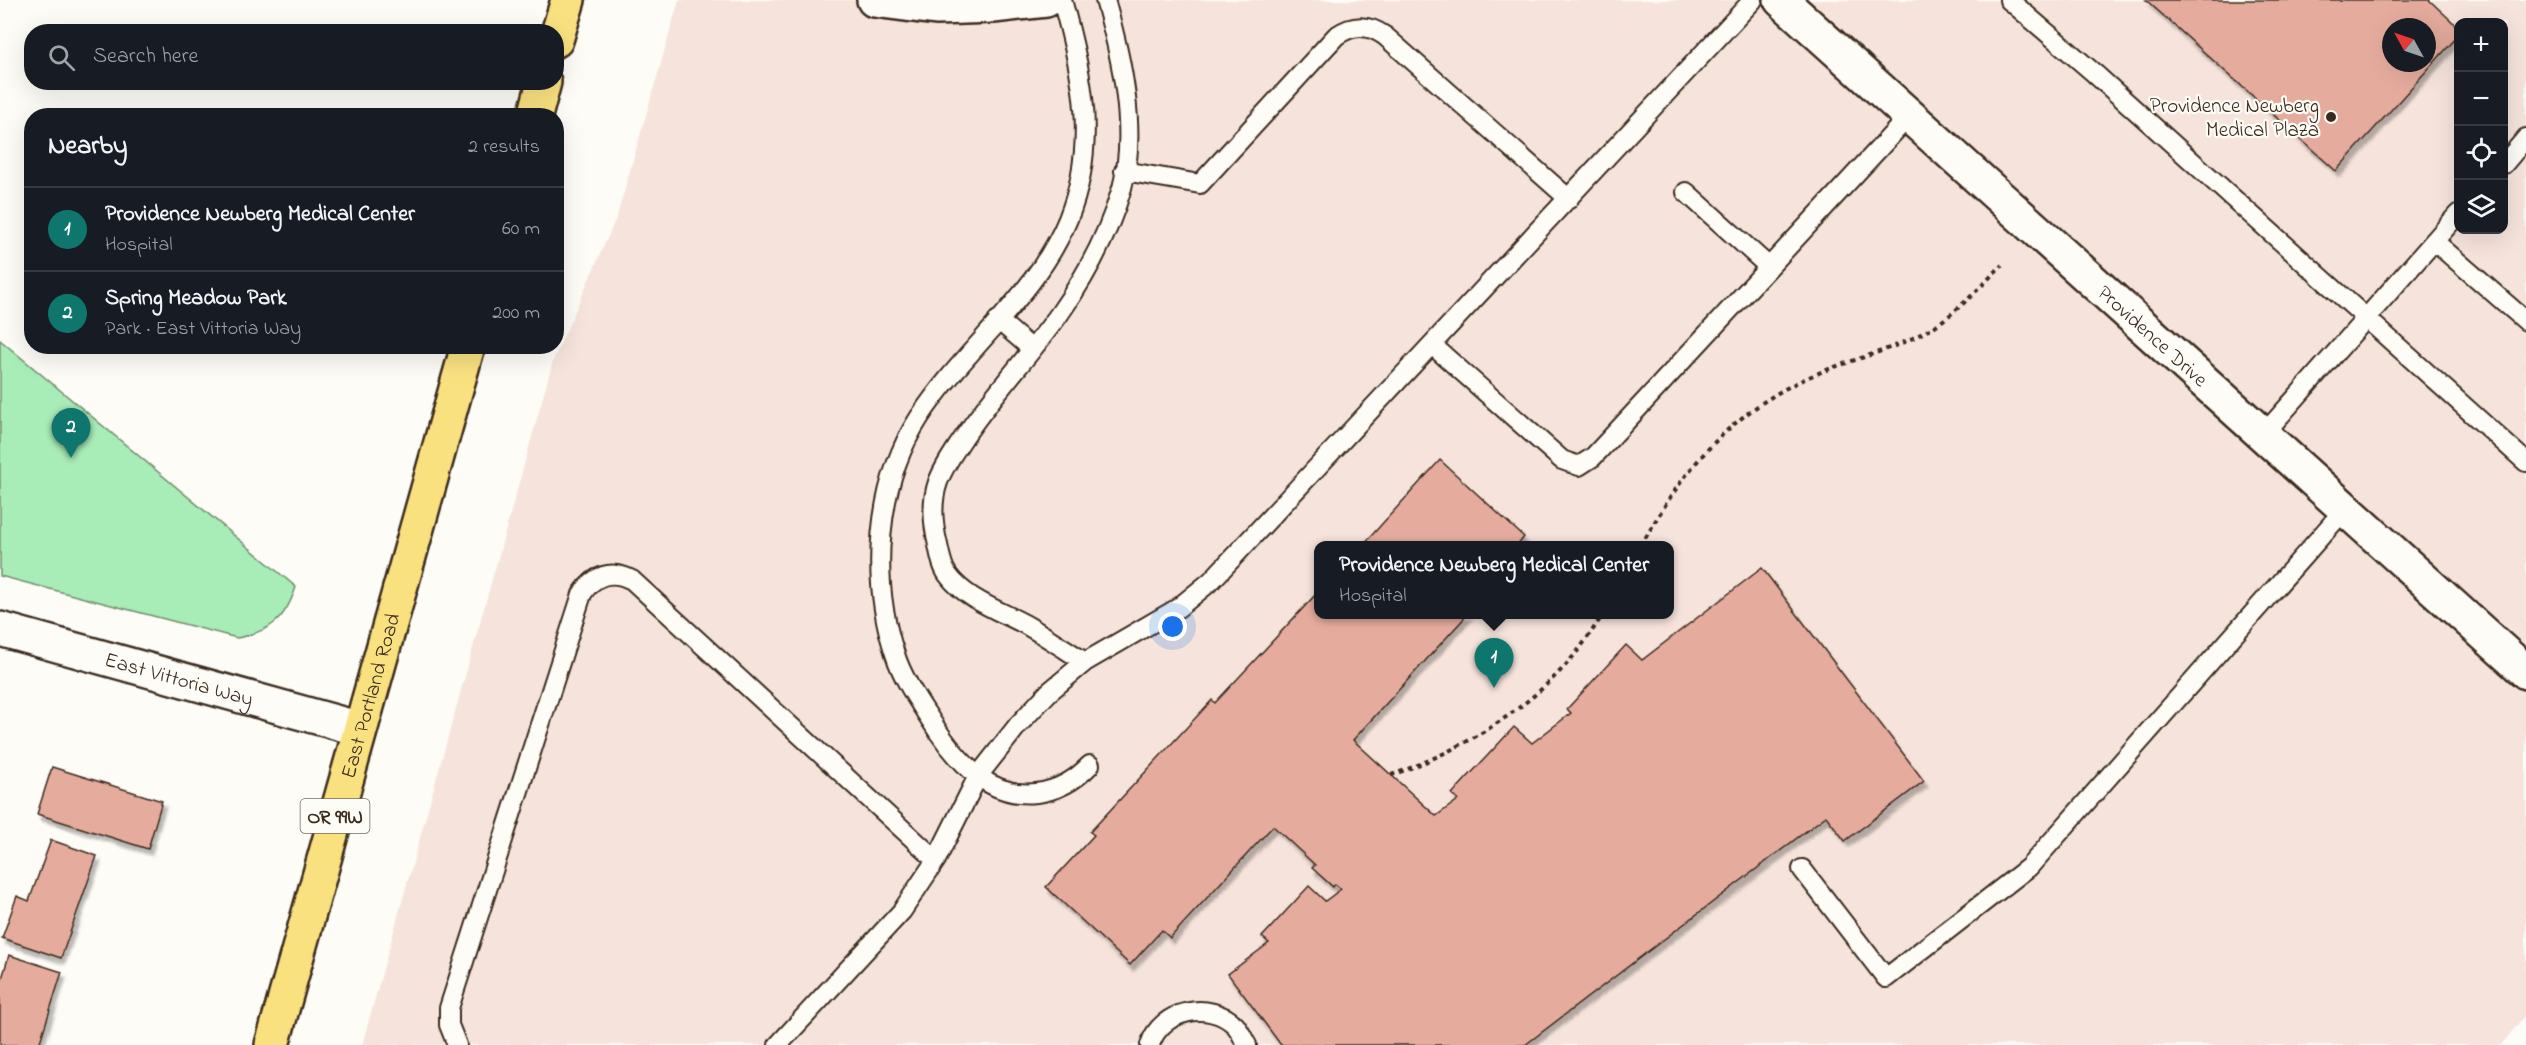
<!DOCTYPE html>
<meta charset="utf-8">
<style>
body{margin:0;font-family:"Indie Flower",sans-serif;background:#20242c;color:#f1f3f6}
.controls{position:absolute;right:18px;top:18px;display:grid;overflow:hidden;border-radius:12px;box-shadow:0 6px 24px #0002}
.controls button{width:54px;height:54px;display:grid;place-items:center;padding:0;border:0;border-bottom:2px solid #363941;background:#171b24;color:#f1f3f6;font:30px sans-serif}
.compass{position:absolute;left:2382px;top:18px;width:54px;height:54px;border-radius:50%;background:#171b24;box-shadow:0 6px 24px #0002;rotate:310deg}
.you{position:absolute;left:1173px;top:627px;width:21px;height:21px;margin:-15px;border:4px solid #fff;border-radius:50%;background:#1a73e8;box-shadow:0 0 0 9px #1a73e833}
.badge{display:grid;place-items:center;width:39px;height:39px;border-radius:50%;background:#0f766e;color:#fff;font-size:20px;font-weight:700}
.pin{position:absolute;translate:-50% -50px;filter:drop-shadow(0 2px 3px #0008)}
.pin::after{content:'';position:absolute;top:32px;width:21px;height:18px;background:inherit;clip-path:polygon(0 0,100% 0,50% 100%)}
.popup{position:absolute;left:1314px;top:541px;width:360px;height:78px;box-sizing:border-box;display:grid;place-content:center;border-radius:12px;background:#171b24;filter:drop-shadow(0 2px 4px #0005);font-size:20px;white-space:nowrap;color:#9ea1a6}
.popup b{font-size:22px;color:#f1f3f6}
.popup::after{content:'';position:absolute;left:50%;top:100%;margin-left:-12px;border:12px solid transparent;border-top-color:#171b24}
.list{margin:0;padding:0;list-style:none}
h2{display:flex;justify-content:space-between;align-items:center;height:78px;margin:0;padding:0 24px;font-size:26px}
h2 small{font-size:20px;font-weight:400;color:#9ea1a6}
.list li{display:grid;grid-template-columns:39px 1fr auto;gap:18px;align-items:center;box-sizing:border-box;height:84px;padding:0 24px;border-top:2px solid #363941}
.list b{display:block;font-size:22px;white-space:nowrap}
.list p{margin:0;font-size:20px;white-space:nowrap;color:#9ea1a6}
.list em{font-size:20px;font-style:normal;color:#9ea1a6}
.icon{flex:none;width:33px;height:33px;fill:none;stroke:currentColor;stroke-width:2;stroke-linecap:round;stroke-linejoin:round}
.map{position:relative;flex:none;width:2526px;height:1045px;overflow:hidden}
.search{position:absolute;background:#171b24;box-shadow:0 6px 24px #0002;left:24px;top:24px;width:540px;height:66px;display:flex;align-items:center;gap:15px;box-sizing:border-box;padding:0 21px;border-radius:24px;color:#9ea1a6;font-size:22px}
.panel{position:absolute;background:#171b24;box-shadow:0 6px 24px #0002;left:24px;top:108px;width:540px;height:246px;border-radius:24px}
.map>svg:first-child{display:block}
.built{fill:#f6e4dc;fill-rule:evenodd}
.green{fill:#a8ecb7;stroke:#728b6a;stroke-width:1.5}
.building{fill:#e5ac9e;stroke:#3b2a1e;stroke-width:1.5;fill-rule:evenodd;filter:url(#shadow)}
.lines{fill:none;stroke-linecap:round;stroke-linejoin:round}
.service-casing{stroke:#3b2a1e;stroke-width:22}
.tertiary-casing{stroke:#3b2a1e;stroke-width:38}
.trunk-casing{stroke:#3b2a1e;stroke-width:38}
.path{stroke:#3b2a1e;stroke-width:4;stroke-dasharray:4.5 4.5;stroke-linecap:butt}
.service{stroke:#fdfcf7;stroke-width:18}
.tertiary{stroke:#fdfcf7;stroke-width:33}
.trunk{stroke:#fae180;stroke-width:33}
.poi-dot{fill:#3b2a1e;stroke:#fdfcf7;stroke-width:2}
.labels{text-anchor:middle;stroke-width:4.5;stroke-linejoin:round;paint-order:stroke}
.shield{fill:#fdfcf7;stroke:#75695f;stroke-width:1.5}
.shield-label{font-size:20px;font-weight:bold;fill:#3b2a1e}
.poi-label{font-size:21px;fill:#3b2a1e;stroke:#fdfcf7;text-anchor:end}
.street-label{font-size:21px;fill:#3b2a1e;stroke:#fdfcf7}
</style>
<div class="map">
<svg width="2526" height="1045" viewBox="0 0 2526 1045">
<defs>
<filter id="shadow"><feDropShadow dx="3.5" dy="6" stdDeviation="1.5" flood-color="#0004"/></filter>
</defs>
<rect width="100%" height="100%" fill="#fdfcf7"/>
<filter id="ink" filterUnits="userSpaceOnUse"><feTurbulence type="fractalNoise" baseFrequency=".0167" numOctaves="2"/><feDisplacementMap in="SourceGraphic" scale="12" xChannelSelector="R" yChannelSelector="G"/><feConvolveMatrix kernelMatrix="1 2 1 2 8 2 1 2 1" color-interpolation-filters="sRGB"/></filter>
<g filter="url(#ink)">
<path class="built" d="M679,0H2526V1014L2501,1045H362L553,361L617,216ZM2458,22H2504V230H2458ZM2391,27H2427V63H2391ZM1318,546H1670V614H1318Z"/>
<path class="green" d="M0,340L296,587C285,620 271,631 237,638L0,576Z"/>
<path class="building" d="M2146,0H2429L2458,27V36L2336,171ZM2391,27H2427V63H2391Z
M1440,460L1524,537L1517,546H1362Z
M1762,568L1924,781L1845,841L1826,816L1525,1045H1281L1228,974L1269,943L1262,937L1309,886L1325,901L1341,889L1335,884L1333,887L1312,868L1315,865L1273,826L1170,938L1162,930L1130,965L1046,887L1094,835L1090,832L1212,700L1215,703L1318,592V614H1468L1353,740L1436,816L1458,800L1452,794L1514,727L1532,743L1571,713L1567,709L1626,645L1642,660Z
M52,767L162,801L148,849L37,814Z
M51,840L97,856L61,958L2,938L17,896L29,901Z
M9,955L62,972L39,1045H0V985Z"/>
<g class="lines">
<g class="service-casing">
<path id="service" d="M1062,0C1083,75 1098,144 1068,219C1037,295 963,350 919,418C876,485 870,579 895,654C902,677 917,699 930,719C943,740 959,761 978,776C1015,804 1059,797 1090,765
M2009,0L2094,73L2526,462
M2504,164L2526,138
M1124,171L1200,184L1336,36C1353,24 1368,24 1385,36L1569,199
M1686,192L1769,267
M2434,241L2526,321
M998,320L1032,349
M1432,345L1562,460L1579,466L1593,457L1910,115
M2263,435L2458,214
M1085,662C1066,650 1047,637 1028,626C1001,611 966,600 948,575C942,567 940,555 938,545C933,525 931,502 938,482C943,468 952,455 960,443C990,397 1028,358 1060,313C1086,276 1109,232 1122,188C1138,130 1121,56 1105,0
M1802,869L1886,978L2029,867L2345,509
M457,1045L449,1025V1008L582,594C594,575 611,569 632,580L936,860
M778,1045L902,911L936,860L978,776L1018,725L1049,692L1085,662L1178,608L1211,581L1753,0
M1150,1045C1160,1010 1210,1000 1235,1025C1240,1030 1243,1039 1247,1045"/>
</g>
<g class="tertiary-casing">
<g id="tertiary">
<path d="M874,0L936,8L993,6L1046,0"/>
<path id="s1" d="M1781,0L2526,672"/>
<path id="s2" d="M0,629L360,729"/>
</g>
</g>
<g class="trunk-casing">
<g id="trunk">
<path d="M556,40L568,0"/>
<path d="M535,116L544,82"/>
<path id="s3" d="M272,1045L468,346"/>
</g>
</g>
<path class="path" d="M1641,546C1680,475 1722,421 1796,383C1842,360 1901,351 1942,321C1964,305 1983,284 2002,265
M1391,775C1456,753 1526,712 1571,659C1583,645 1593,630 1603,614"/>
<use href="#service" class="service"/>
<use href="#tertiary" class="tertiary"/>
<use href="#trunk" class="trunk"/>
</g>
</g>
<circle class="poi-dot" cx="2331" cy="117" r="6"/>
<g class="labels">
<rect class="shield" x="300.5" y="799" width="69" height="34" rx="4.5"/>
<g class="shield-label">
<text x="335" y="823">OR 99W</text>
</g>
<g class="poi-label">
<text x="2319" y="112">Providence Newberg<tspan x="2319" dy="24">Medical Plaza</tspan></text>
</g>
<g class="street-label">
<text dy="7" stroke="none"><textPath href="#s1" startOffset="501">Providence Drive</textPath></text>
<text dy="7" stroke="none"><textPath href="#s2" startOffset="186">East Vittoria Way</textPath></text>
<text dy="7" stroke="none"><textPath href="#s3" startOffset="363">East Portland Road</textPath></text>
</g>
</g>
</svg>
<div class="controls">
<button>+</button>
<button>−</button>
<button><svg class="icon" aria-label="locate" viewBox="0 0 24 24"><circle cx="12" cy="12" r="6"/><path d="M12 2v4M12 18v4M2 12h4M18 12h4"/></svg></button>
<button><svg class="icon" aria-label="layers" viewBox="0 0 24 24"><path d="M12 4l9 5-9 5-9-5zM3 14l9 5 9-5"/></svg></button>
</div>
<svg class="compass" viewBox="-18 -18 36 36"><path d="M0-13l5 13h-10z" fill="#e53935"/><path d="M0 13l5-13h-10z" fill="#9ea1a6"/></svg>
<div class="you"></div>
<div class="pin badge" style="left:1494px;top:688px">1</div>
<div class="popup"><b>Providence Newberg Medical Center</b>Hospital</div>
<div class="pin badge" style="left:71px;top:458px">2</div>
<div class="search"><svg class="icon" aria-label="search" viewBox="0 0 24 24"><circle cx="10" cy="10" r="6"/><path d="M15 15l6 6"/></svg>Search here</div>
<section class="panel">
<h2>Nearby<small>2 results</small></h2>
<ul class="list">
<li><span class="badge">1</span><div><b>Providence Newberg Medical Center</b><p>Hospital</p></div><em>60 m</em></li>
<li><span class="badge">2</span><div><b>Spring Meadow Park</b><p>Park · East Vittoria Way</p></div><em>200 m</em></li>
</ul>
</section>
</div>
